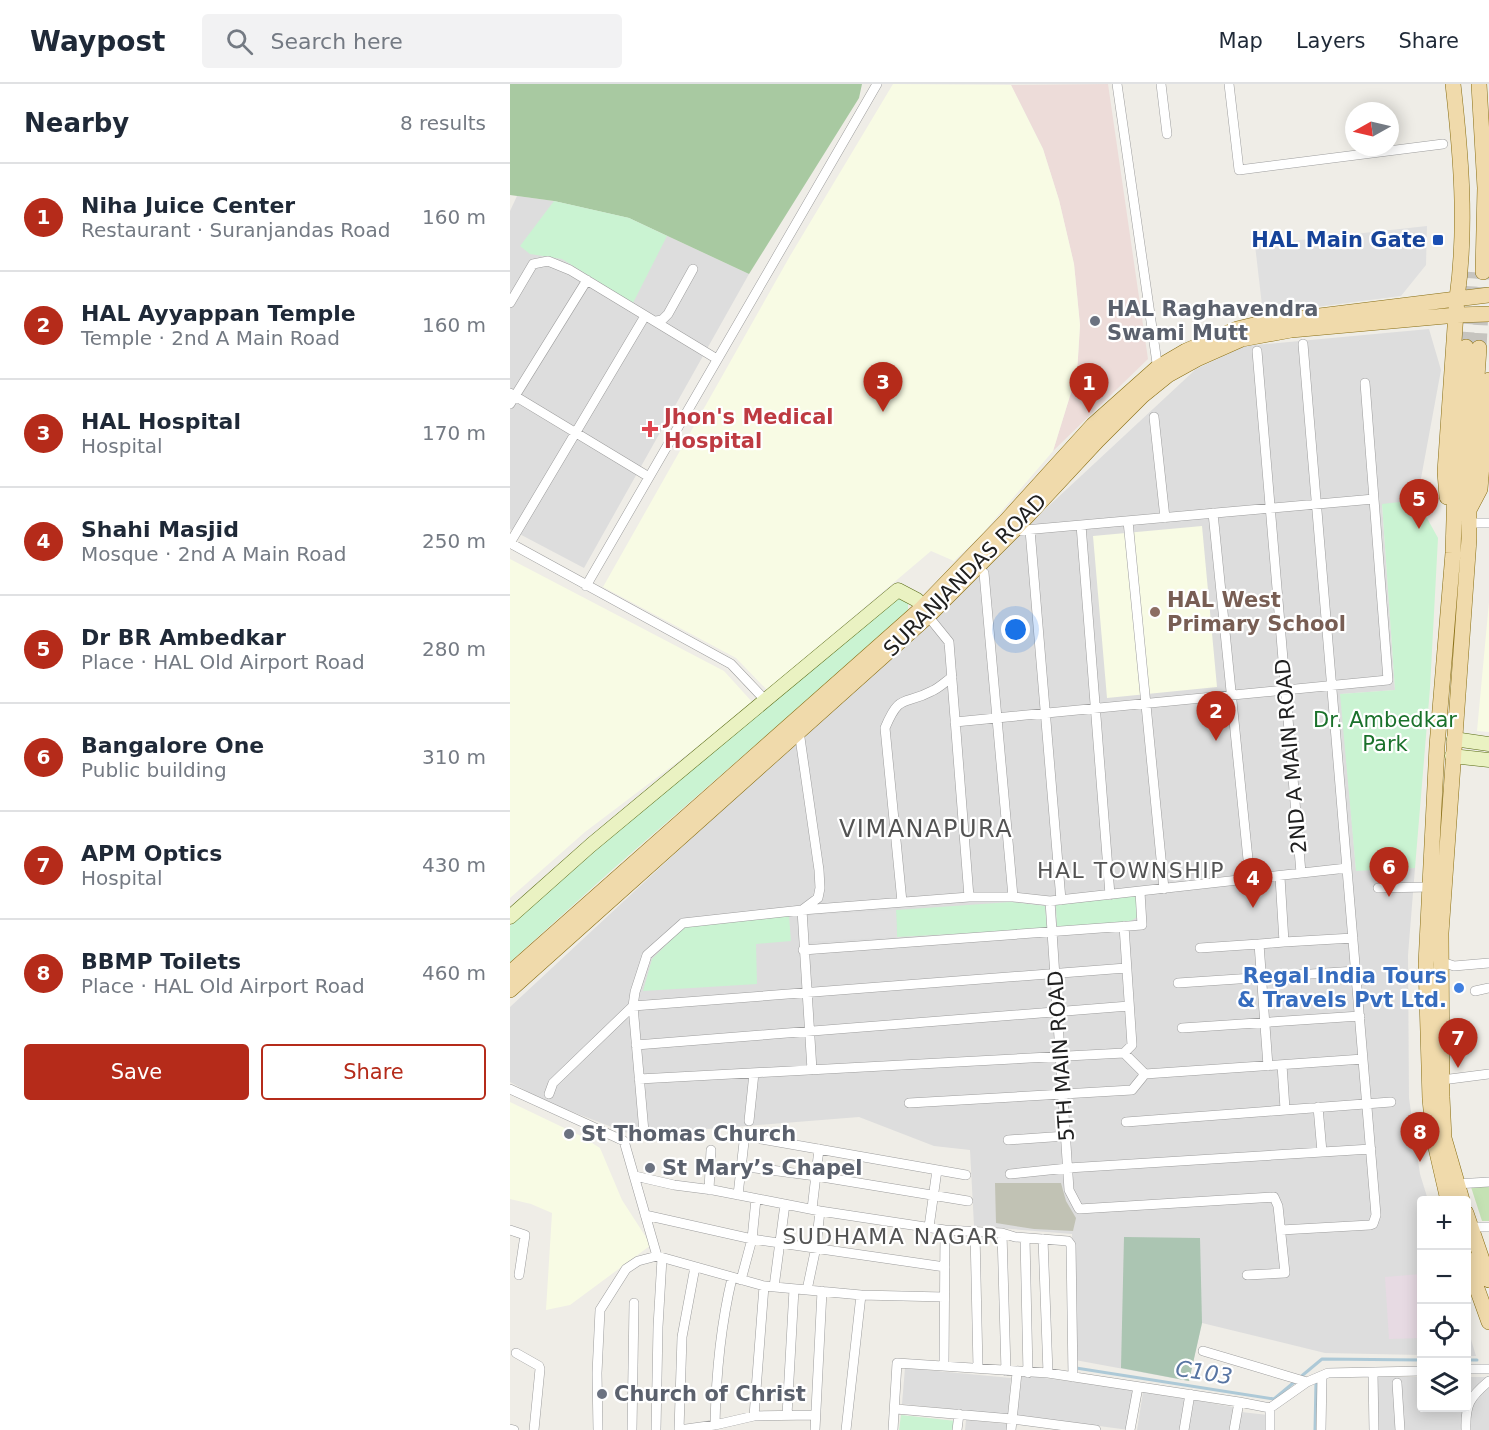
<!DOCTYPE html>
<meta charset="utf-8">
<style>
body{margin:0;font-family:"DejaVu Sans",sans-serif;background:#f2f2f3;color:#1f2937}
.controls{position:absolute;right:18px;bottom:18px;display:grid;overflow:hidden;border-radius:6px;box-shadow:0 3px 15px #0003}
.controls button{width:54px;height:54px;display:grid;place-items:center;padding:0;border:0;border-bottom:2px solid #e0e1e3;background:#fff;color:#1f2937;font:30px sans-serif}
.compass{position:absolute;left:835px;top:18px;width:54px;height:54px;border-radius:50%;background:#fff;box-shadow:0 3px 15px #0003;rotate:262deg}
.you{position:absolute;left:506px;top:546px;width:21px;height:21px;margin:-15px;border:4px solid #fff;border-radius:50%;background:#1a73e8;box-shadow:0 0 0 9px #1a73e833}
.badge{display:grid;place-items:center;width:39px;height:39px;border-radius:50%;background:#b52b1a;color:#fff;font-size:20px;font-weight:700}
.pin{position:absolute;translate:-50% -50px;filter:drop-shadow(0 2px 3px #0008)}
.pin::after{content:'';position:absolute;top:32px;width:21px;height:18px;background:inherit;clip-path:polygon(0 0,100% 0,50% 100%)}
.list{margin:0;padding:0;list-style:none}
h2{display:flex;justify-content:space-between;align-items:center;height:78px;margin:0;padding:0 24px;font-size:26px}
h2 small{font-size:20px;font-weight:400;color:#747a83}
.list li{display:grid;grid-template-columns:39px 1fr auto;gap:18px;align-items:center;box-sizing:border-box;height:108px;padding:0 24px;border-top:2px solid #e0e1e3}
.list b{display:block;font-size:22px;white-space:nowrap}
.list p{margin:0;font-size:20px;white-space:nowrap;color:#747a83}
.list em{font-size:20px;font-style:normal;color:#747a83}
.actions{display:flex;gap:12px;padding:18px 24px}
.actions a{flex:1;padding:14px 0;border:2px solid #b52b1a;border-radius:6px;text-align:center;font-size:21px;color:#b52b1a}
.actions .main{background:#b52b1a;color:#fff}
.icon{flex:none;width:33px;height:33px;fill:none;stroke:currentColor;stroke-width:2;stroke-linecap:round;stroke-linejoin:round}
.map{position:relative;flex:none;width:979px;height:1346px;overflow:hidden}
header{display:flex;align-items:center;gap:36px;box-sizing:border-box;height:84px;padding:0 30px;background:#fff;border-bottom:2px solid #e0e1e3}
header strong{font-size:28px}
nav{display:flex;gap:33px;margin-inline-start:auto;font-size:21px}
.search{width:420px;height:54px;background:#f2f2f3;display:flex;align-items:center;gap:15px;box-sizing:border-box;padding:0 21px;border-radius:6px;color:#747a83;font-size:22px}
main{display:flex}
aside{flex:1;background:#fff}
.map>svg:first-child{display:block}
.residential{fill:#ddd}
.commercial{fill:#eddcd9}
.industrial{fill:#e7dae3}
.education{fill:#f8fbe4}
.construction{fill:#c1c2b4}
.grass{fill:#c5e2b4}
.forest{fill:#a8c9a1}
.cemetery{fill:#abc5b2}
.park{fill:#caf3d2}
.parking{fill:#e0e0e0}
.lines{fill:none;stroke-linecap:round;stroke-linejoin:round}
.stream{stroke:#adc9d7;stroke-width:3}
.primary-tunnel{stroke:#c6c4bf;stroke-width:15;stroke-dasharray:15 8;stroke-linecap:butt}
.street-casing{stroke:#9d9d9d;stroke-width:10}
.secondary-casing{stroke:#576a13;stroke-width:15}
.primary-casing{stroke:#886e13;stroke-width:16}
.street{stroke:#fff;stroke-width:9}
.secondary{stroke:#eaf2c2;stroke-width:14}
.primary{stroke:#f0daab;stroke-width:15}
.transit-dot{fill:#1a4fb4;stroke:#fff;stroke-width:2}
.worship-dot{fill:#6b7280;stroke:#fff;stroke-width:2}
.health-dot{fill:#e0444e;stroke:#fff;stroke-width:2}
.education-dot{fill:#8d6e63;stroke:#fff;stroke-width:2}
.shop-dot{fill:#3f7fe0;stroke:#fff;stroke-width:2}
.labels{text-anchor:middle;stroke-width:4.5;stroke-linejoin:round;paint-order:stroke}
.transit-label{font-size:21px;font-weight:bold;fill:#164399;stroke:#fff;text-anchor:end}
.worship-label{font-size:21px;font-weight:bold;fill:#5b616d;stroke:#fff;text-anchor:start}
.health-label{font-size:21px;font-weight:bold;fill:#be3a42;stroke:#fff;text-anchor:start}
.street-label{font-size:21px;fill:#202020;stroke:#fff}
.education-label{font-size:21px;font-weight:bold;fill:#785e54;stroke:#fff;text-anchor:start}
.park-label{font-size:21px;fill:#1a712b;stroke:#fff}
.shop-label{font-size:21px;font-weight:bold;fill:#366cbe;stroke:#fff;text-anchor:end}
.neighbourhood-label{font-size:22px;letter-spacing:1.5px;fill:#535353;stroke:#fff}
.water-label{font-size:22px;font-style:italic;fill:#5875a3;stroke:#fff}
.quarter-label{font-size:24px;letter-spacing:1.5px;fill:#535353;stroke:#fff}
</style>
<header>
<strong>Waypost</strong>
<div class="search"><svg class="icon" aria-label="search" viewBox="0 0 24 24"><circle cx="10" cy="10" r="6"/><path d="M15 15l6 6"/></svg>Search here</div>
<nav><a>Map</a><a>Layers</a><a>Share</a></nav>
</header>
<main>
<aside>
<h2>Nearby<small>8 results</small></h2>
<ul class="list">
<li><span class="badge">1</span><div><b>Niha Juice Center</b><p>Restaurant · Suranjandas Road</p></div><em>160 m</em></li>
<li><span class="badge">2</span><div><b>HAL Ayyappan Temple</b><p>Temple · 2nd A Main Road</p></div><em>160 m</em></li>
<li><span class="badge">3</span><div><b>HAL Hospital</b><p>Hospital</p></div><em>170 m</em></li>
<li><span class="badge">4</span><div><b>Shahi Masjid</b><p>Mosque · 2nd A Main Road</p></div><em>250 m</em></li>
<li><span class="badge">5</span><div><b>Dr BR Ambedkar</b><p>Place · HAL Old Airport Road</p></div><em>280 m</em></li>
<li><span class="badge">6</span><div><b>Bangalore One</b><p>Public building</p></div><em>310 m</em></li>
<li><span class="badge">7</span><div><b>APM Optics</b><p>Hospital</p></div><em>430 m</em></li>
<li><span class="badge">8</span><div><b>BBMP Toilets</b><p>Place · HAL Old Airport Road</p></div><em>460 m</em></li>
</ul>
<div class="actions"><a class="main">Save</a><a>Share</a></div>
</aside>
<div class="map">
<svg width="979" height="1346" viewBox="0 0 979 1346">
<rect width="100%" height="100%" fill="#efede7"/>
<path class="residential" d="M7,112L44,117L119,134L239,190L74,484L0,445V127Z
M919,245L931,286L907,416L872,421L885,606L831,610L846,786L905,784L898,871L899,1014L910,1090L918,1116H912L911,1271L815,1269L692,1239L679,1297L565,1276L562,1150L464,1142L460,1066L424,1062L349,1033L123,1051L36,1018L0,998V923L686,285L735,262Z
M956,1242H957L966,1272H957Z
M395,1284L501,1294L498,1331L392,1320Z
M512,1291L624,1306L619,1346L507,1331Z
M867,1293H911L912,1324H956L957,1293H976L979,1300V1346H868Z
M633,1308L676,1315L670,1346H627Z
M684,1316L723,1323L719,1346H678Z
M731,1328L758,1331V1346H728Z
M456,1336L498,1340V1346H455Z"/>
<path class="commercial" d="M598,0L638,275L543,367L567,289L570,241L564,180L549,116L533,65L501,1Z"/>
<path class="industrial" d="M911,1190V1254L879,1255L875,1193Z"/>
<path class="education" d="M383,0L501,1L533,65L549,116L564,180L570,241L567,289L543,367L472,450L444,477L421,467L257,606L226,574L93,503L280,172Z
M692,442L707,603L597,614L583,452Z
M0,475L214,587L244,620L75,748L0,814Z
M979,518V648L967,647Z
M0,1018L71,1052L90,1064L112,1116L141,1161L60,1221L36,1226L42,1129L21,1120L0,1115Z"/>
<path class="construction" d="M485,1099H551L556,1117L566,1134L563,1147L524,1145L486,1139Z"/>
<path class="grass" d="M979,1102V1137H972L961,1103Z"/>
<path class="forest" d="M0,0H352L349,14L239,190L119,134L44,117L0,111Z"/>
<path class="cemetery" d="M614,1153L690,1154L692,1239L679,1297L611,1284Z"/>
<path class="park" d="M44,117L119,134L157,152L123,219L52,175L20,170L10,162Z
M907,416L928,454L920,604L905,784L846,787L830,610L885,606L872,420Z
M387,514L398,516V528L103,785L0,878V842L84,768Z
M628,812L627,833L615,841L547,844L546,821Z
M501,818L535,822L537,845L387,853L386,826Z
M279,832L281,857L246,860L247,900L133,907L142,875L174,843Z
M391,1331L446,1337L445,1346H389Z"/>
<path class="parking" d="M917,142L916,181L891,212L753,230L745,161Z
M386,826L387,853L294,858L293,832Z"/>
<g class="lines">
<path class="stream" d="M956,1276H967
M566,1284L764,1315L812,1275L912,1276
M805,1346L806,1297"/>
<path class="primary-tunnel" d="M956,263L961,188
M969,264L973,188"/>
<g class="street-casing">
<path id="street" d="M607,0L648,286
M651,0L657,50
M719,0L729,86L933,60
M0,219L23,180L38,177L60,186L207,275
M146,237L152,236L158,230L183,185
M747,267L791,789
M0,309L139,393
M0,320L77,196
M644,333L655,434
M703,429L740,795
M618,437L654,805
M956,439H979
M571,441L600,811
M520,446L551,816
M502,447L864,415
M0,459L221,580L256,617
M0,459L135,232
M474,489L503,813
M76,502L367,0
M418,532L439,558L459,813
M445,638L878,596L855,299
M289,647L309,786L310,804L308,814L292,826L302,986
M868,804L919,803
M540,817L559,1106L569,1125L764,1113L768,1122L775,1189L737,1191
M392,818L375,644C390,608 394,622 422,607C429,604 435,598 442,593
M774,858L843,854
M690,864L749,860
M293,866L632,841L630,808
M931,880H938L944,882L979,879
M668,899L846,887
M965,907L979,904
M672,944L850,932
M126,961L619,922
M614,969L635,990
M772,981L775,1025
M758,982L749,860L774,858L770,793
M129,995L614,969L622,961L614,842
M932,996L979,990
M0,1005L114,1057L147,1172L254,1202L351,1211L434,1213
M39,1010L43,999L123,922L616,884
M399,1019L622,1006L635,990L853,975
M808,1023L812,1068
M239,1037L244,989
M616,1038L881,1018
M134,1048L123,922L125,908L137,871L173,839L292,826L459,813H503L540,817L837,784
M251,1055L456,1091
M498,1056L556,1052
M230,1082L306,1092L458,1117
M500,1090L558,1084L861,1065
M125,1092L164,1101L203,1106L310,1127L435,1146L492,1149L505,1153L558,1157L561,1161L563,1293
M946,1100L979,1098
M199,1106L201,1066
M228,1111L234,1058
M302,1125L309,1065
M135,1131L242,1155L435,1183
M419,1143L427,1086
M962,1143H979
M0,1146L15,1151L9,1191
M771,1146L860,1141L863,1140L866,1131L793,260
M465,1148L468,1284
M492,1149L496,1287
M515,1154L518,1289
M533,1155L538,1289
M231,1196L242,1155L246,1115
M264,1203L275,1120
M297,1206L306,1163L310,1127
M693,1267L797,1298
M6,1269L29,1282L30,1285L24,1346
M434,1282L435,1146
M956,1285H979
M863,1289L864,1346
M887,1299L890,1346
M386,1325L502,1335L586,1346
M277,1331L284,1205
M244,1332L254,1202
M205,1341C206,1290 210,1244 222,1194
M0,1345L4,1346
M88,1346L87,1289L90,1226L116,1185L128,1177L147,1172
M122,1346L124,1219
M146,1346L148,1243L152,1174
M169,1346L172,1253L185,1183
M169,1346L205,1341L244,1332L305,1331
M305,1346L312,1207
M336,1346L351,1211
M383,1346L387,1279L538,1289L729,1318L760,1324L797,1298L818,1289L912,1287
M447,1346L449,1330
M501,1346L507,1289
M620,1346L628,1303
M674,1346L680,1310
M724,1346L729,1318
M760,1346V1324
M811,1346L812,1292
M956,1346C955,1320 960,1313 979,1297"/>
</g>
<g class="secondary-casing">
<path id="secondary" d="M944,655L979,660
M942,672L979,676
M0,833L81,761L388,506L407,516L418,532"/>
</g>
<g class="primary-casing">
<path id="primary" d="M969,0L975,104L973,188
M937,413L935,388L947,214C957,142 951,71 943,0
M960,424L970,405L979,296
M0,889L412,524L496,437L583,341L647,284L676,267L727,245L752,239L979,211
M0,906L418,532L506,444L588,356L632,312L658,291L687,275L732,255L781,246L947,231L979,230
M938,1116L924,1055L920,1015L916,880L927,662L943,469L945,403L956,263
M952,1116L934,1054L932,1013L931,849L959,455V408L969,264
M956,1129L979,1196
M956,1174L979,1238"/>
</g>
<use href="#street" class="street"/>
<use href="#secondary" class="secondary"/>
<use href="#primary" class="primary"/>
</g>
<rect class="transit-dot" x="922" y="150" width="12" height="12" rx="3"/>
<g class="worship-dot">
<circle cx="585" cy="237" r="6"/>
<circle cx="59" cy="1050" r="6"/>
<circle cx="140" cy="1084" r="6"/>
<circle cx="92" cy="1310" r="6"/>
</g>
<path class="health-dot" d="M137 336h6v6h6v6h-6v6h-6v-6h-6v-6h6z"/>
<circle class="education-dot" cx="645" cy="528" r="6"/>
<circle class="shop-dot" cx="949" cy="904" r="6"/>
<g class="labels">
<g class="transit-label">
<text x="916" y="163">HAL Main Gate</text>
</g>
<g class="worship-label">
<text x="597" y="232">HAL Raghavendra<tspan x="597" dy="24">Swami Mutt</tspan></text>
<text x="71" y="1057">St Thomas Church</text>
<text x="152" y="1091">St Mary’s Chapel</text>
<text x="104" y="1317">Church of Christ</text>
</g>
<g class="health-label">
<text x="154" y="340">Jhon's Medical<tspan x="154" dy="24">Hospital</tspan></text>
</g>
<g class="street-label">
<text transform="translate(455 491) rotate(-45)" y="7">SURANJANDAS ROAD</text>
<text transform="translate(781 672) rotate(-95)" y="7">2ND A MAIN ROAD</text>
<text transform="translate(551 972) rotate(-94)" y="7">5TH MAIN ROAD</text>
</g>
<g class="education-label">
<text x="657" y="523">HAL West<tspan x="657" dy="24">Primary School</tspan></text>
</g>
<g class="park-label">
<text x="875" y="643">Dr. Ambedkar<tspan x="875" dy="24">Park</tspan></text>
</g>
<g class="shop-label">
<text x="937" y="899">Regal India Tours<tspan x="937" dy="24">&amp; Travels Pvt Ltd.</tspan></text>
</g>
<g class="neighbourhood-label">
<text x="621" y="794">HAL TOWNSHIP</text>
<text x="381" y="1160">SUDHAMA NAGAR</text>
</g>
<g class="water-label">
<text transform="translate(694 1288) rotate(9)" y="8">C103</text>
</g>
<g class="quarter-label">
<text x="416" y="753">VIMANAPURA</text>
</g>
</g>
</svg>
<div class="controls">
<button>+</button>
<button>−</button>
<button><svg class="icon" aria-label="locate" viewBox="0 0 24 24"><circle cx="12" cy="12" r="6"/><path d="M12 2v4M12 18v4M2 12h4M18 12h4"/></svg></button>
<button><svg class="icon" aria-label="layers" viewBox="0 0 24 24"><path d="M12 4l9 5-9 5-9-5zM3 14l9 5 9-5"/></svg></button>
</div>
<svg class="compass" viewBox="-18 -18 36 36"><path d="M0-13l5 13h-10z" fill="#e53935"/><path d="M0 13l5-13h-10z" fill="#747a83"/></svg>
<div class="you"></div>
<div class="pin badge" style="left:579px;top:329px">1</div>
<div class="pin badge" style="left:706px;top:657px">2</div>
<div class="pin badge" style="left:373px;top:328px">3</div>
<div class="pin badge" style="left:743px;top:824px">4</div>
<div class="pin badge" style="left:909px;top:445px">5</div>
<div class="pin badge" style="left:879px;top:813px">6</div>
<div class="pin badge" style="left:948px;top:984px">7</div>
<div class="pin badge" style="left:910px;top:1078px">8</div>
</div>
</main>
